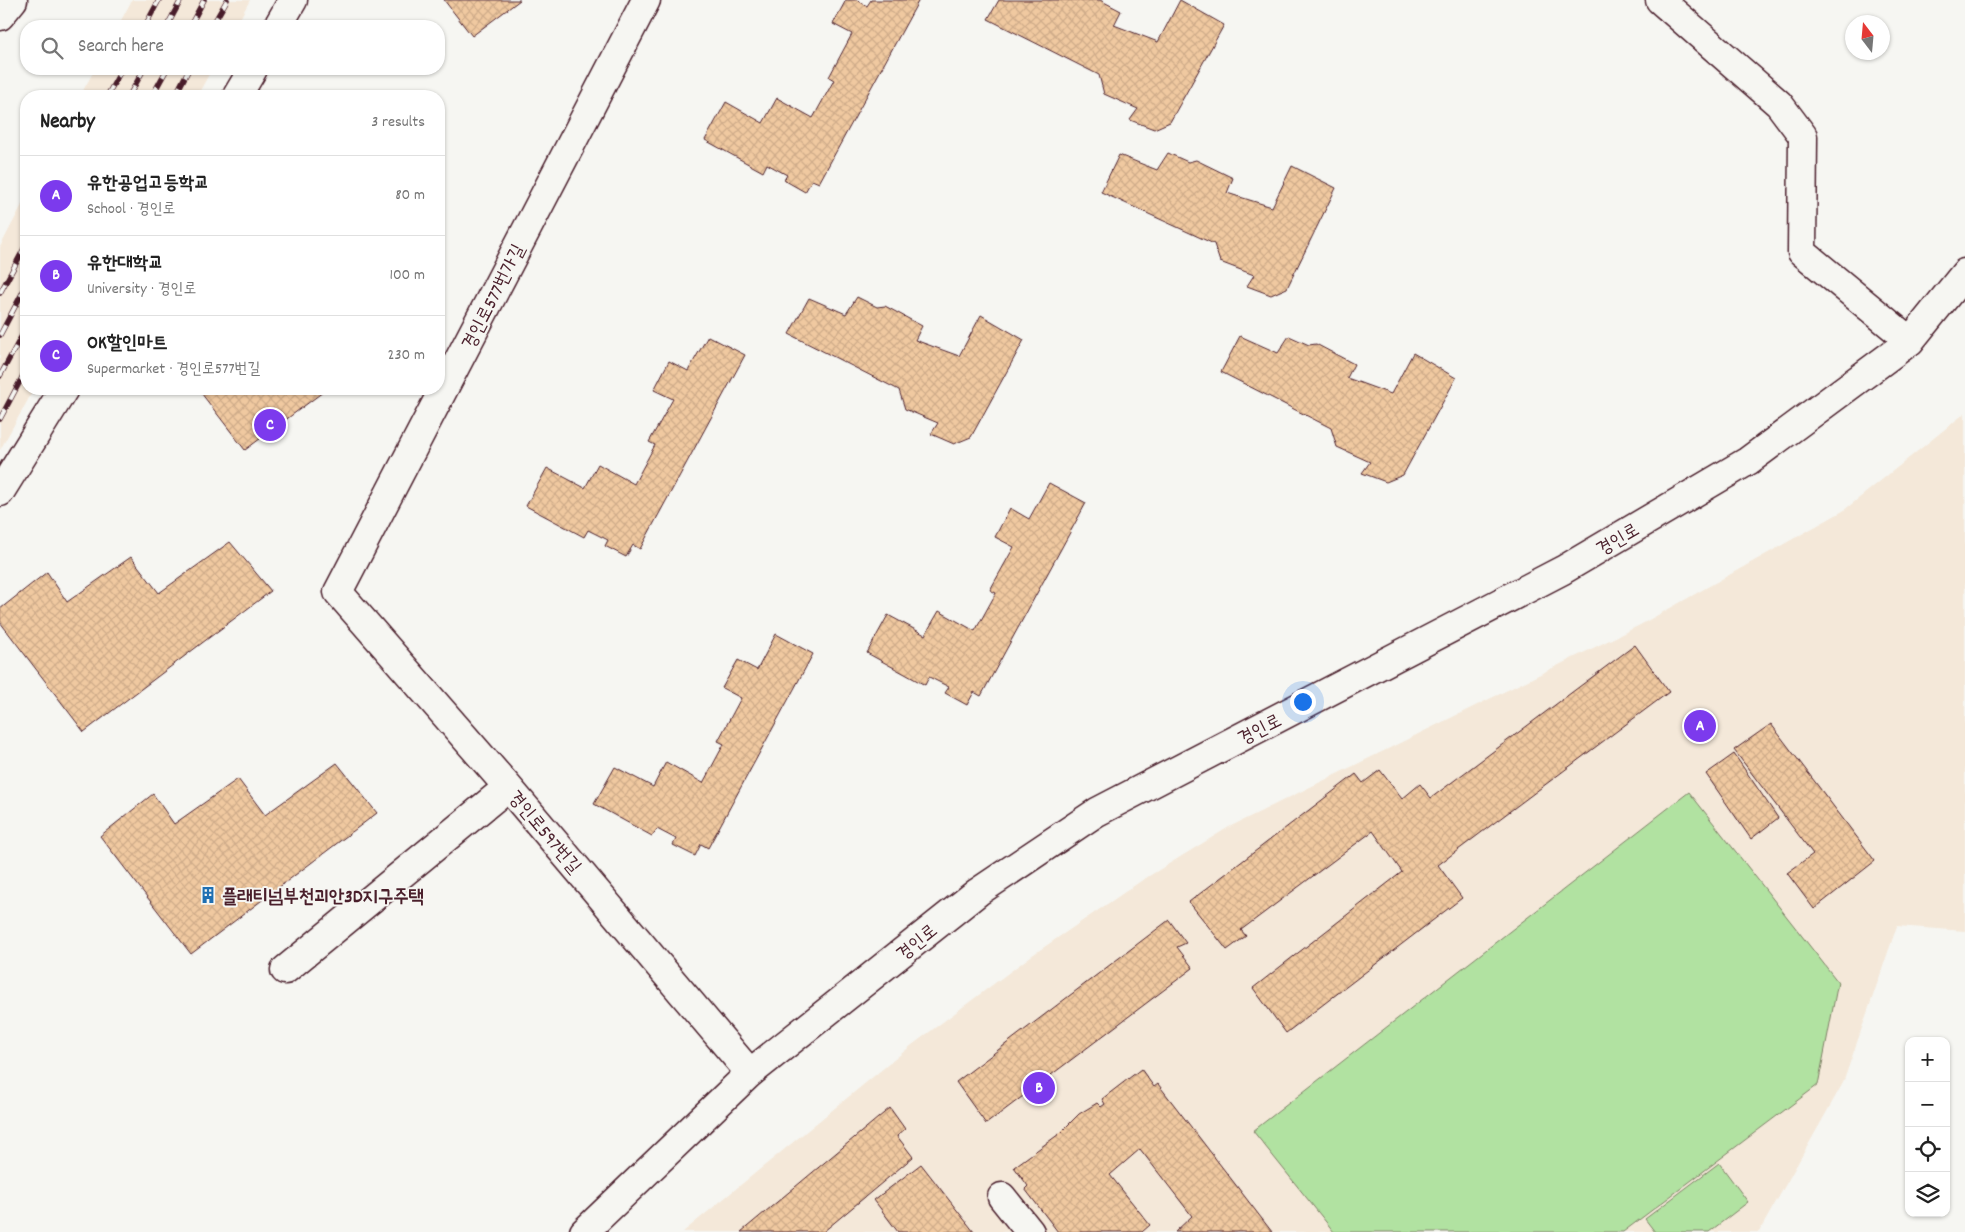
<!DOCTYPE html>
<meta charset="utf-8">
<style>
body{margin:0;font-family:Dekko,"Poor Story",sans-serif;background:#f2f2f2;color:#222}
.controls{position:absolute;right:15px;bottom:15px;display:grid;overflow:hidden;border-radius:10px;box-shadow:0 1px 4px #0004}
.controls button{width:45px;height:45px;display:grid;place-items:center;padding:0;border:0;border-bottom:1px solid #e0e0e0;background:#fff;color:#222;font:25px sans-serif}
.compass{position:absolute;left:1845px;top:15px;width:45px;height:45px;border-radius:50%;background:#fff;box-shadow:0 1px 4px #0004;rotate:344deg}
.you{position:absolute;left:1302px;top:701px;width:18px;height:18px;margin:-12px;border:4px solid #fff;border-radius:50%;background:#1a73e8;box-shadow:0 0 0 8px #1a73e833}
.badge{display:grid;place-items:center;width:32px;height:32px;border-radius:50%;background:#7c3aed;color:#fff;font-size:16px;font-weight:700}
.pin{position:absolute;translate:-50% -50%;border:2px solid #fff;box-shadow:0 1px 5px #0006}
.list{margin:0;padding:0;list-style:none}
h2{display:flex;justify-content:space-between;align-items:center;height:65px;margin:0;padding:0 20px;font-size:21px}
h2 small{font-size:16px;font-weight:400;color:#767676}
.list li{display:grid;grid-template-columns:32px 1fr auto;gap:15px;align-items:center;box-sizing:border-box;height:80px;padding:0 20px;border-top:1px solid #e0e0e0}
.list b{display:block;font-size:19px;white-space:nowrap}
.list p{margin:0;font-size:16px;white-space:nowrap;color:#767676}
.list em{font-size:16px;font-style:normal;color:#767676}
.icon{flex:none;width:28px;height:28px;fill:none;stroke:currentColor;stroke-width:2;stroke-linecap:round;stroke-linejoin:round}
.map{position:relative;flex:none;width:1965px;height:1232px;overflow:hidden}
.search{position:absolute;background:#fff;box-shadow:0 1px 4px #0004;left:20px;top:20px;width:425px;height:55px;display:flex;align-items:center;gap:12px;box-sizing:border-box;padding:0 18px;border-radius:20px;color:#767676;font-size:19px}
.panel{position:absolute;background:#fff;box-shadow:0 1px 4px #0004;left:20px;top:90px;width:425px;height:305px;border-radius:20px}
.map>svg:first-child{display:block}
.built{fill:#f4e8d9}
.pitch{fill:#b1e2a1;stroke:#7e8066}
.building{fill:url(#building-cross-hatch);stroke:#4a1f2b}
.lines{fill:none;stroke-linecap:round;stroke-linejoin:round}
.minor-casing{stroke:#4a1f2b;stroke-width:31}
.major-casing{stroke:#4a1f2b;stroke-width:31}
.minor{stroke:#f6f6f2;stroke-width:28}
.major{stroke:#f6f6f2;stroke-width:28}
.rail-casing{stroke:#4a1f2b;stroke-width:5.5}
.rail{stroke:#f6f6f2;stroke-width:4;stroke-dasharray:11;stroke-linecap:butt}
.labels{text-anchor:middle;stroke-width:4;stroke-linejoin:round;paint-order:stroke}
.street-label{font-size:19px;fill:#4a1f2b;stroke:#f6f6f2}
.poi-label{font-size:19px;font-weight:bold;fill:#4a1f2b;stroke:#f6f6f2;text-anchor:start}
</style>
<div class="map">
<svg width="1965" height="1232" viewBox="0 0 1965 1232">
<defs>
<pattern id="building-cross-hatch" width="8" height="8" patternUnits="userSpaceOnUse" patternTransform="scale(1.25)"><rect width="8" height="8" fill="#f0c9a0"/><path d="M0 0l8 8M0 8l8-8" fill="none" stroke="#cfac8a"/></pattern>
</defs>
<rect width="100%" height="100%" fill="#f6f6f2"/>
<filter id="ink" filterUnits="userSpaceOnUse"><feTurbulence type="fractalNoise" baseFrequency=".02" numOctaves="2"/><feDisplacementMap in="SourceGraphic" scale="10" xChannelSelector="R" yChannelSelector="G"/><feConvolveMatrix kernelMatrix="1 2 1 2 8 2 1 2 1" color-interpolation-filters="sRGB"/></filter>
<g filter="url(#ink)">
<path class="built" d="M132,0H250L236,26H118Z
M95,69H212L197,96H80Z
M26,197V389H34L0,450V247Z
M1965,413V931L1897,926L1843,1083L1759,1232H683L912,1045L1031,956L1141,881L1229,827L1640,625L1843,511Z"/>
<path class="pitch" d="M1689,792L1838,982L1818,1085L1623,1232H1334L1253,1131Z
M1719,1163L1748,1202L1709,1232H1655L1645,1219Z"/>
<path class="building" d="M444,0H520L472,36Z
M846,0H857L867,6L871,0H919L819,183L812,180L805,192L784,180L787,175L767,164L763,172L705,140L726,102L763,123L777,98L813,118L834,80L829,77L852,34L833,24Z
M999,0H1100L1121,11L1114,25L1158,42L1180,0L1224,25L1170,122L1154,129L1130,120L1138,109L1104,94L1099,75L988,19Z
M1168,153L1188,162L1196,160L1233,178L1227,193L1272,207L1292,166L1336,188L1287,288L1271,295L1247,286L1254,275L1220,262L1214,244L1101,192L1119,155L1157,170Z
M857,297L877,307L885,306L922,326L915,340L959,356L981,315L1024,340L971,437L954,444L931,434L938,423L905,409L899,390L789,334L809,298L846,314Z
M708,336L745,355L640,549L633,545L626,557L605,546L608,540L588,530L584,537L526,506L547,468L585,488L598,464L634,484L655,445L649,442L673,399L654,390L669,361L688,371Z
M1240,336L1278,353L1289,336L1309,345L1316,344L1354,364L1347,378L1391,394L1413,353L1456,378L1403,475L1386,482L1362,473L1370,462L1337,447L1331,428L1221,372Z
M198,389H327L245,450Z
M1049,483L1086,503L981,696L974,692L967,705L945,693L949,687L929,677L925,685L867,653L888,615L925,635L939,611L975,631L996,593L990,590L1014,547L995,537L1010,508L1029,519Z
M230,542L271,591L84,732L0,622V609L47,572L67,602L131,557L159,593Z
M776,634L813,654L708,848L701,844L695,856L673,845L676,839L657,829L652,836L594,804L615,767L653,787L666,762L703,783L724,744L718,741L741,698L722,688L738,660L757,670Z
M1635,645L1669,692L1438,865L1462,898L1286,1033L1253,988L1402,872L1373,831L1241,930L1246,936L1227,950L1189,902L1356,774L1363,783L1380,770L1402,799L1420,784L1431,798Z
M1771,724L1875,861L1814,909L1787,873L1813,854L1734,750Z
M1734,754L1778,818L1751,839L1706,774Z
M337,763L377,813L191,954L100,836L153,794L174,824L238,779L265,815Z
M1169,920L1186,943L1177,947L1193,968L986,1124L956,1082Z
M1141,1069L1154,1087L1158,1084L1272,1232H1175L1192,1216L1140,1149L1110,1175L1150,1225L1142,1232H1058L1025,1189L1028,1186L1014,1167L1059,1134L1079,1114L1097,1103L1101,1107L1105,1104L1102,1099Z
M890,1108L905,1129L897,1136L913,1157L823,1232H741Z
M921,1164L974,1232H898L874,1200Z"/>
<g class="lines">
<g class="minor-casing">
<path id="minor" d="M646,0L338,592L508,787L750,1073
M1660,0L1779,104L1803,136L1802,252L1910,341
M0,16L13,0
M278,26L293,0
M237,96L253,69
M0,492L64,389
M285,970L508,787
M1002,1197L1030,1232"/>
</g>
<g class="major-casing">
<path id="major" d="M584,1232L750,1073L978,892L1097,812L1563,570L1748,461L1910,341L1965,273"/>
</g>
<use href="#minor" class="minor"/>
<use href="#major" class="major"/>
<g class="rail-casing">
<path id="rail" d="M145,26L159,0
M167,26L181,0
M190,26L204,0
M212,26L227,0
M107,96L122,69
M129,96L144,69
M152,96L167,69
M175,96L189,69
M0,293L26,245
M0,335L26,286
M0,376L26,328
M0,419L26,370"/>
</g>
<use href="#rail" class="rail"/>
</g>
</g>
<defs>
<g id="building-bare" transform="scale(1.35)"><path d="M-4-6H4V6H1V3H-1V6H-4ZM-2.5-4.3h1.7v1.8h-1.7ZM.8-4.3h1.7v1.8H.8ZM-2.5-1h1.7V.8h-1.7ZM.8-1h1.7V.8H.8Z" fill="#1f6fb2" stroke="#f6f6f2" stroke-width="2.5" paint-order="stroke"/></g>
</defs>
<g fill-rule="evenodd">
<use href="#building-bare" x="208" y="895"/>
</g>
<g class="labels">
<g class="street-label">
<text transform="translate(492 296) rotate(-63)" y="7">경인로577번가길</text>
<text transform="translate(1617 538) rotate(-30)" y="7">경인로</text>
<text transform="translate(1259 728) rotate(-27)" y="7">경인로</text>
<text transform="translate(546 831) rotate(50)" y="7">경인로597번길</text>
<text transform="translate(916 941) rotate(-39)" y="7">경인로</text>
</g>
<g class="poi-label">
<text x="222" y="902">플래티넘부천괴안3D지구주택</text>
</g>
</g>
</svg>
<div class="controls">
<button>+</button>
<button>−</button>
<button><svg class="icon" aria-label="locate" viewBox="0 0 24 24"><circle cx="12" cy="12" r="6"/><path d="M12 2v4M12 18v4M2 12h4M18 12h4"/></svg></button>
<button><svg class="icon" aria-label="layers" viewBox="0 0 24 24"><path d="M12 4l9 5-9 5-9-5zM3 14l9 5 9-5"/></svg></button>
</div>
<svg class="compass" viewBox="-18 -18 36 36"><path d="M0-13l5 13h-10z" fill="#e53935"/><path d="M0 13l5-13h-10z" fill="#767676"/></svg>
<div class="you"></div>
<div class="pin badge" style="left:1700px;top:726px">A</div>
<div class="pin badge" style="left:1039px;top:1088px">B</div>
<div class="pin badge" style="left:270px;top:425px">C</div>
<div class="search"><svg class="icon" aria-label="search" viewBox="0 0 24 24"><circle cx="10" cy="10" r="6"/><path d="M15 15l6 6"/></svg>Search here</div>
<section class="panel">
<h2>Nearby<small>3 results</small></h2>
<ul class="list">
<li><span class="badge">A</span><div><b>유한공업고등학교</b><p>School · 경인로</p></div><em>80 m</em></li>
<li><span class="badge">B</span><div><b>유한대학교</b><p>University · 경인로</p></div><em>100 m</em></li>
<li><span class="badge">C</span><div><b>OK할인마트</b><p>Supermarket · 경인로577번길</p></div><em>230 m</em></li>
</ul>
</section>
</div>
